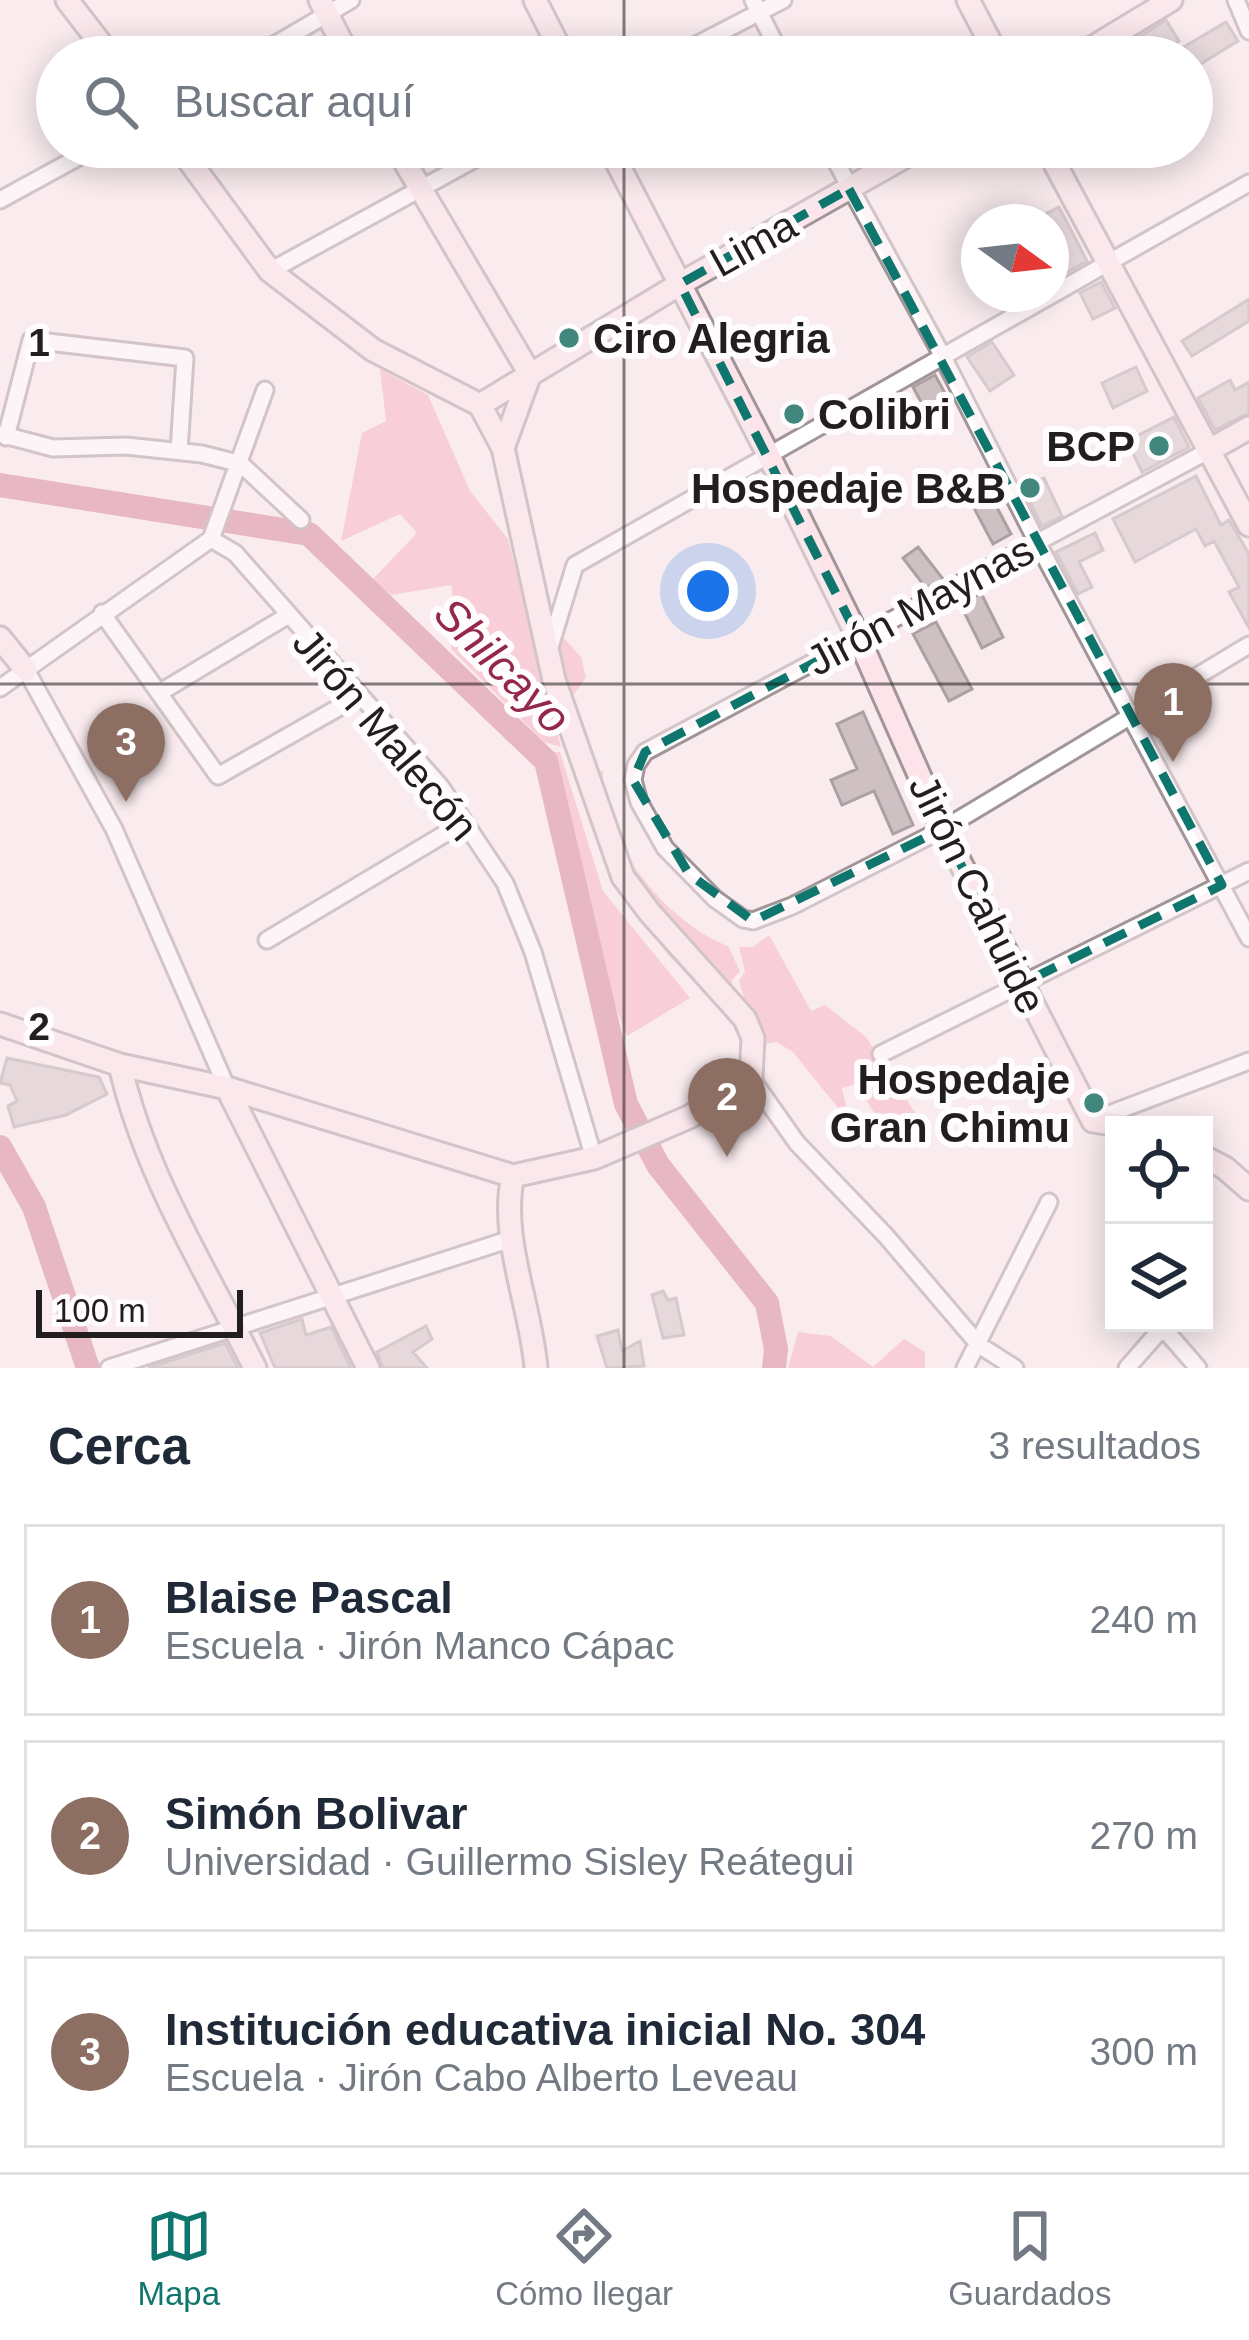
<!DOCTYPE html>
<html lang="es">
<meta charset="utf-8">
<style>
body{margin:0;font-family:Helvetica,sans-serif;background:#f2f2f3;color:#1f2937}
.controls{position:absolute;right:36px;bottom:36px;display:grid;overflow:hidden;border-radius:0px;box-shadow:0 6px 30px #0003}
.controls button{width:108px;height:108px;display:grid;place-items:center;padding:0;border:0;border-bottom:3px solid #e0e1e3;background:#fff;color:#1f2937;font:60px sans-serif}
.compass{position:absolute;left:961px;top:204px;width:108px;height:108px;border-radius:50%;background:#fff;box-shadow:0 6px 30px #0003;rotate:105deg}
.scale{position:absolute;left:36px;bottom:30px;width:207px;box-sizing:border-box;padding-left:12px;border:6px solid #221d1e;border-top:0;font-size:33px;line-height:42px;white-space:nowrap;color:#221d1e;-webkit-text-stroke:9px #fefcfc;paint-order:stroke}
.you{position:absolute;left:708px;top:591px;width:42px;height:42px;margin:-30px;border:9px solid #fff;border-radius:50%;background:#1a73e8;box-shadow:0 0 0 18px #1a73e833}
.badge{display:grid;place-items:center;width:78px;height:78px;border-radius:50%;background:#0f766e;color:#fff;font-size:39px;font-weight:700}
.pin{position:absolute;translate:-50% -99px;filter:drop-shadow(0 3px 6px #0008)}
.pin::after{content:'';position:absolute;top:63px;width:42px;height:36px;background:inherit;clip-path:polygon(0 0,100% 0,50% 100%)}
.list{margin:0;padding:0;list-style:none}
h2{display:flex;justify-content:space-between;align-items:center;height:156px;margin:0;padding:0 48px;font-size:51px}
h2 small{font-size:39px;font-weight:400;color:#747a83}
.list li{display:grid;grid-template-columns:78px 1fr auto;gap:36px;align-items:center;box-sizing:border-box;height:192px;margin:0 24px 24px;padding:0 24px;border:3px solid #e0e1e3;border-radius:0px}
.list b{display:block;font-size:45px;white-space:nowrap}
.list p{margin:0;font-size:39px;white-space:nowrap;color:#747a83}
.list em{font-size:39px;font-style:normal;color:#747a83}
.icon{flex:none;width:66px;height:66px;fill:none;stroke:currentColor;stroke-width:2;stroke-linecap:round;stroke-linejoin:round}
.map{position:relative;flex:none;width:1249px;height:1368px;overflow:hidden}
.search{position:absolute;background:#fff;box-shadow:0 6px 30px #0003;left:36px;right:36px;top:36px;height:132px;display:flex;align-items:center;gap:30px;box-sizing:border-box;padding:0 42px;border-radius:66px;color:#747a83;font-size:45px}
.sheet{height:804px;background:#fff}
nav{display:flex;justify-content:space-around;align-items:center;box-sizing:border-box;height:168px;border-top:3px solid #e0e1e3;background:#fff;font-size:33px;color:#747a83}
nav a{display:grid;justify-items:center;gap:6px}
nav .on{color:#0f766e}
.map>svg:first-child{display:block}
.green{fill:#f6adbf}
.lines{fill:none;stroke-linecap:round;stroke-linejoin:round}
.river{stroke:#d37890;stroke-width:24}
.building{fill:#cec0c3;stroke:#ada0a2;stroke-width:3}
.street-casing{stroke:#a29598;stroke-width:21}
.secondary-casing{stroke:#a29598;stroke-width:27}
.street{stroke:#fff;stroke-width:15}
.secondary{stroke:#fce4ea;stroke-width:21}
.marked{fill:none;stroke:#0f766e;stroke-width:9;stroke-dasharray:24 15;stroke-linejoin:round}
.grid{fill:none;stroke:#221d1e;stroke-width:3;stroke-opacity:0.55}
.poi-dot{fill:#42877e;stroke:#fefcfc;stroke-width:4.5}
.labels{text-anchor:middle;stroke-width:12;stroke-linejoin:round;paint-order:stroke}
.street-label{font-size:42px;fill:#221d1e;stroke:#fefcfc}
.poi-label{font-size:42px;font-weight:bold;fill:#221d1e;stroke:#fefcfc;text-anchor:end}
.water-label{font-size:45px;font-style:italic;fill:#94274d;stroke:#fefcfc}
.grid-label{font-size:39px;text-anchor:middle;font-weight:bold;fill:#221d1e;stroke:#fefcfc;stroke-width:12;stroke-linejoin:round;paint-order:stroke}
</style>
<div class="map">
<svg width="1249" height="1368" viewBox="0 0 1249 1368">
<rect width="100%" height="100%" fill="#f9ebee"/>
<path class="green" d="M380,369L428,395L470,491L508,539L561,747L544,742L451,649L452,585L391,595L372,580L417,533L400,514L341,541L362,433L386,421Z
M520,505H527L541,590L550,611L558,605L568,619L563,637L581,657L586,677L573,696L589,772L603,771C598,838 666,923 728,946L740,971L732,980L734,1020L669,956L612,880L590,816Z
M548,752H560L603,891L690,998L627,1036C589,946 576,846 548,752Z
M769,935L811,1011L825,1005L866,1037L925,1128L906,1138L878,1119L856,1084L842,1088L846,1106L838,1108L793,1052L776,1042L758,1045L739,981L745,972L739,947H753Z
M798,1332L831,1336L873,1367L904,1339L925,1352V1368H788Z"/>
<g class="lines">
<path class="river" d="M0,485L309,534L546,761L626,1104L658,1165L767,1303L776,1349L774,1368
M0,1147L34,1207L88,1368"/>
</g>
<path class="building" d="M1166,20L1179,41L1154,57H1139L1130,43Z
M1226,22L1238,41L1194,68L1192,57L1182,48Z
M1059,207L1087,261L1062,275L1051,254V222H1030Z
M1101,282L1115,308L1093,319L1080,293Z
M1249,299V321L1192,356L1182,341Z
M992,342L1014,375L990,391L967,357Z
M1136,367L1147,391L1113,408L1102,383Z
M935,375L952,406L930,419L913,387Z
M1230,380L1235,390L1249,382V413L1215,430L1198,398Z
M1174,417L1189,447L1142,472L1127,441Z
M1196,476L1221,525L1229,520L1249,554V628L1229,592L1239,587L1214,541L1205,546L1196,529L1135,562L1113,519Z
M1044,478L1062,516L1042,526L1023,488Z
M992,498L1011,534L993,544L974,508Z
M1095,533L1103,550L1079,562L1092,587L1078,594L1056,552Z
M918,547L943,579L926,588L903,558Z
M981,593L1003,637L982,648L960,604Z
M936,622L972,689L949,701L913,634Z
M863,712L913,825L893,834L874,791L842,805L831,780L857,769L837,724Z
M7,1058L99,1077L107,1094L66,1115L14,1127L8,1106L17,1101L10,1085L0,1083Z
M663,1291L668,1300L676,1298L684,1335L663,1338L652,1295Z
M302,1319L306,1335L331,1327L351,1368H275L260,1333Z
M426,1326L432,1339L413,1352L427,1368H383L377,1352Z
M618,1330L622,1351L640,1341L644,1366L607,1368L597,1336Z
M225,1343L238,1368H148Z"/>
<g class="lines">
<g class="street-casing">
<path id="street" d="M753,0L782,57
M1236,0L1249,31
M254,57L351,0
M673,57L783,0
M828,147L942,355L1037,542L1249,938
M0,200L97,147
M270,271L497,147
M0,434L53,448L126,446L202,454L241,464L301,520
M6,437L31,340L185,358L179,451
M1208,451L645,752L636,765L633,780L639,802L665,848L715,899L743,919L753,921L792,906L943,829L1249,645
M211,539L235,553L441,787L505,883L533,952L594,1158
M102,613L218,776L359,696
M549,650L575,565L1249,183
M26,670L114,829L227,1088
M0,688L211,539L265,390
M159,693L287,616
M267,940L463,823
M881,1054L1249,871
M751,1078L797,1143L886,1236L979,1345L1015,1368
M1096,1119L1249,1061
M109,1368L511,1239
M965,1368L1049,1202
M1127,1368L1156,1335L1165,1330L1198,1368"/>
</g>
<g class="secondary-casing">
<path id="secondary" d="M67,0L111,57
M320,0L349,57
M535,0L564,57
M968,0L998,57
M1077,57L1171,0
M396,147L530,374
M609,147L768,454L859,639L943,829L1093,1121L1120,1125
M1046,147L1249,525
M480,405L680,284L922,147
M503,448L530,374
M1208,451L1249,428
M0,638L26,670
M0,1024L120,1065L227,1088L513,1176L594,1158L689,1117L751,1078L753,1038L745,1019L650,913L623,877L554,680L503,448L480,405L373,350L270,271L179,147
M120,1065C145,1175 205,1268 255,1368
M227,1088L368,1368
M1204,1157L1225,1168L1249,1189
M513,1176C499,1236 531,1306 536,1368"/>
</g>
<use href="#street" class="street"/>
<use href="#secondary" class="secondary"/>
</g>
<path d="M0 0H1249V1368H0ZM849,189L1222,885L1021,984L943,829L753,921L689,874L633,780L645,752L859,639L680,284Z" fill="#f9ebee" fill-opacity=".55" fill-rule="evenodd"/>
<path class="marked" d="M849,189L1222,885L1021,984L943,829L753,921L689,874L633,780L645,752L859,639L680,284Z"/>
<path class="grid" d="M624,0V57M624,147V1368M0,684H1249"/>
<g class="poi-dot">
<circle cx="569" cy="338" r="12"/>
<circle cx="794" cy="414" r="12"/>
<circle cx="1159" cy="446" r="12"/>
<circle cx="1030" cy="488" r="12"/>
<circle cx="1094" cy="1103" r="12"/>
</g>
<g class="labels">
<g class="street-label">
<text transform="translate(753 243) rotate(-29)" y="15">Lima</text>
<text transform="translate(920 605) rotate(-28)" y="15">Jirón Maynas</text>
<text transform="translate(386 734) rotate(50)" y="15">Jirón Malecón</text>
<text transform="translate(978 894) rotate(64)" y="15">Jirón Cahuide</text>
</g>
<g class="poi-label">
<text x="593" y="353" text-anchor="start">Ciro Alegria</text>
<text x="818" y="429" text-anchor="start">Colibri</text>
<text x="1135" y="461">BCP</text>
<text x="1006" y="503">Hospedaje B&amp;B</text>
<text x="1070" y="1094">Hospedaje<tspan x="1070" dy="48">Gran Chimu</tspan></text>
</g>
<g class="water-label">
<text transform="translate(503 665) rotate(45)" y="16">Shilcayo</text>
</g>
</g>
<g class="grid-label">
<text x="39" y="356">1</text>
<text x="39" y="1040">2</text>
</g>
</svg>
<div class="controls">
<button><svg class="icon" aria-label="locate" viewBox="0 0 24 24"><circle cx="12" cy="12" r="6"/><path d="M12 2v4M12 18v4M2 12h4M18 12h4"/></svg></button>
<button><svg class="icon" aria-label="layers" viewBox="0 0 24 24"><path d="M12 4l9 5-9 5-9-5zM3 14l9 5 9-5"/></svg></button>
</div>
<svg class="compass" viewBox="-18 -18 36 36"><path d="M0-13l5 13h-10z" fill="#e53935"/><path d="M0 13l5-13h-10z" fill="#747a83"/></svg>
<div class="scale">100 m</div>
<div class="you"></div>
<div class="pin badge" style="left:1173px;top:762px;background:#8d6e63">1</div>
<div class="pin badge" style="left:727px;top:1157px;background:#8d6e63">2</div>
<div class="pin badge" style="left:126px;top:802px;background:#8d6e63">3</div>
<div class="search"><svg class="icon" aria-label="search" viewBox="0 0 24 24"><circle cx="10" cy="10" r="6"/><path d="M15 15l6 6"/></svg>Buscar aquí</div>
</div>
<section class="sheet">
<h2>Cerca<small>3 resultados</small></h2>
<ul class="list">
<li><span class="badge" style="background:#8d6e63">1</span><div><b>Blaise Pascal</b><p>Escuela · Jirón Manco Cápac</p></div><em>240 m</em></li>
<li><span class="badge" style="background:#8d6e63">2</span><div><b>Simón Bolivar</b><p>Universidad · Guillermo Sisley Reátegui</p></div><em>270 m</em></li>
<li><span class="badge" style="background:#8d6e63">3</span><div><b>Institución educativa inicial No. 304</b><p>Escuela · Jirón Cabo Alberto Leveau</p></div><em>300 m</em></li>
</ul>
</section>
<nav>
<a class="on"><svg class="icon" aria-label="map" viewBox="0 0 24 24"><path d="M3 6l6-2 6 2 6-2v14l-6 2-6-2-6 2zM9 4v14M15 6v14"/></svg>Mapa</a>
<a><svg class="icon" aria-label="directions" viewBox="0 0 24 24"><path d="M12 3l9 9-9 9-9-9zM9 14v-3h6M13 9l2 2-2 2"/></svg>Cómo llegar</a>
<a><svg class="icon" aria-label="saved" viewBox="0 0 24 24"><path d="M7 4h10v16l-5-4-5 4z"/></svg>Guardados</a>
</nav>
